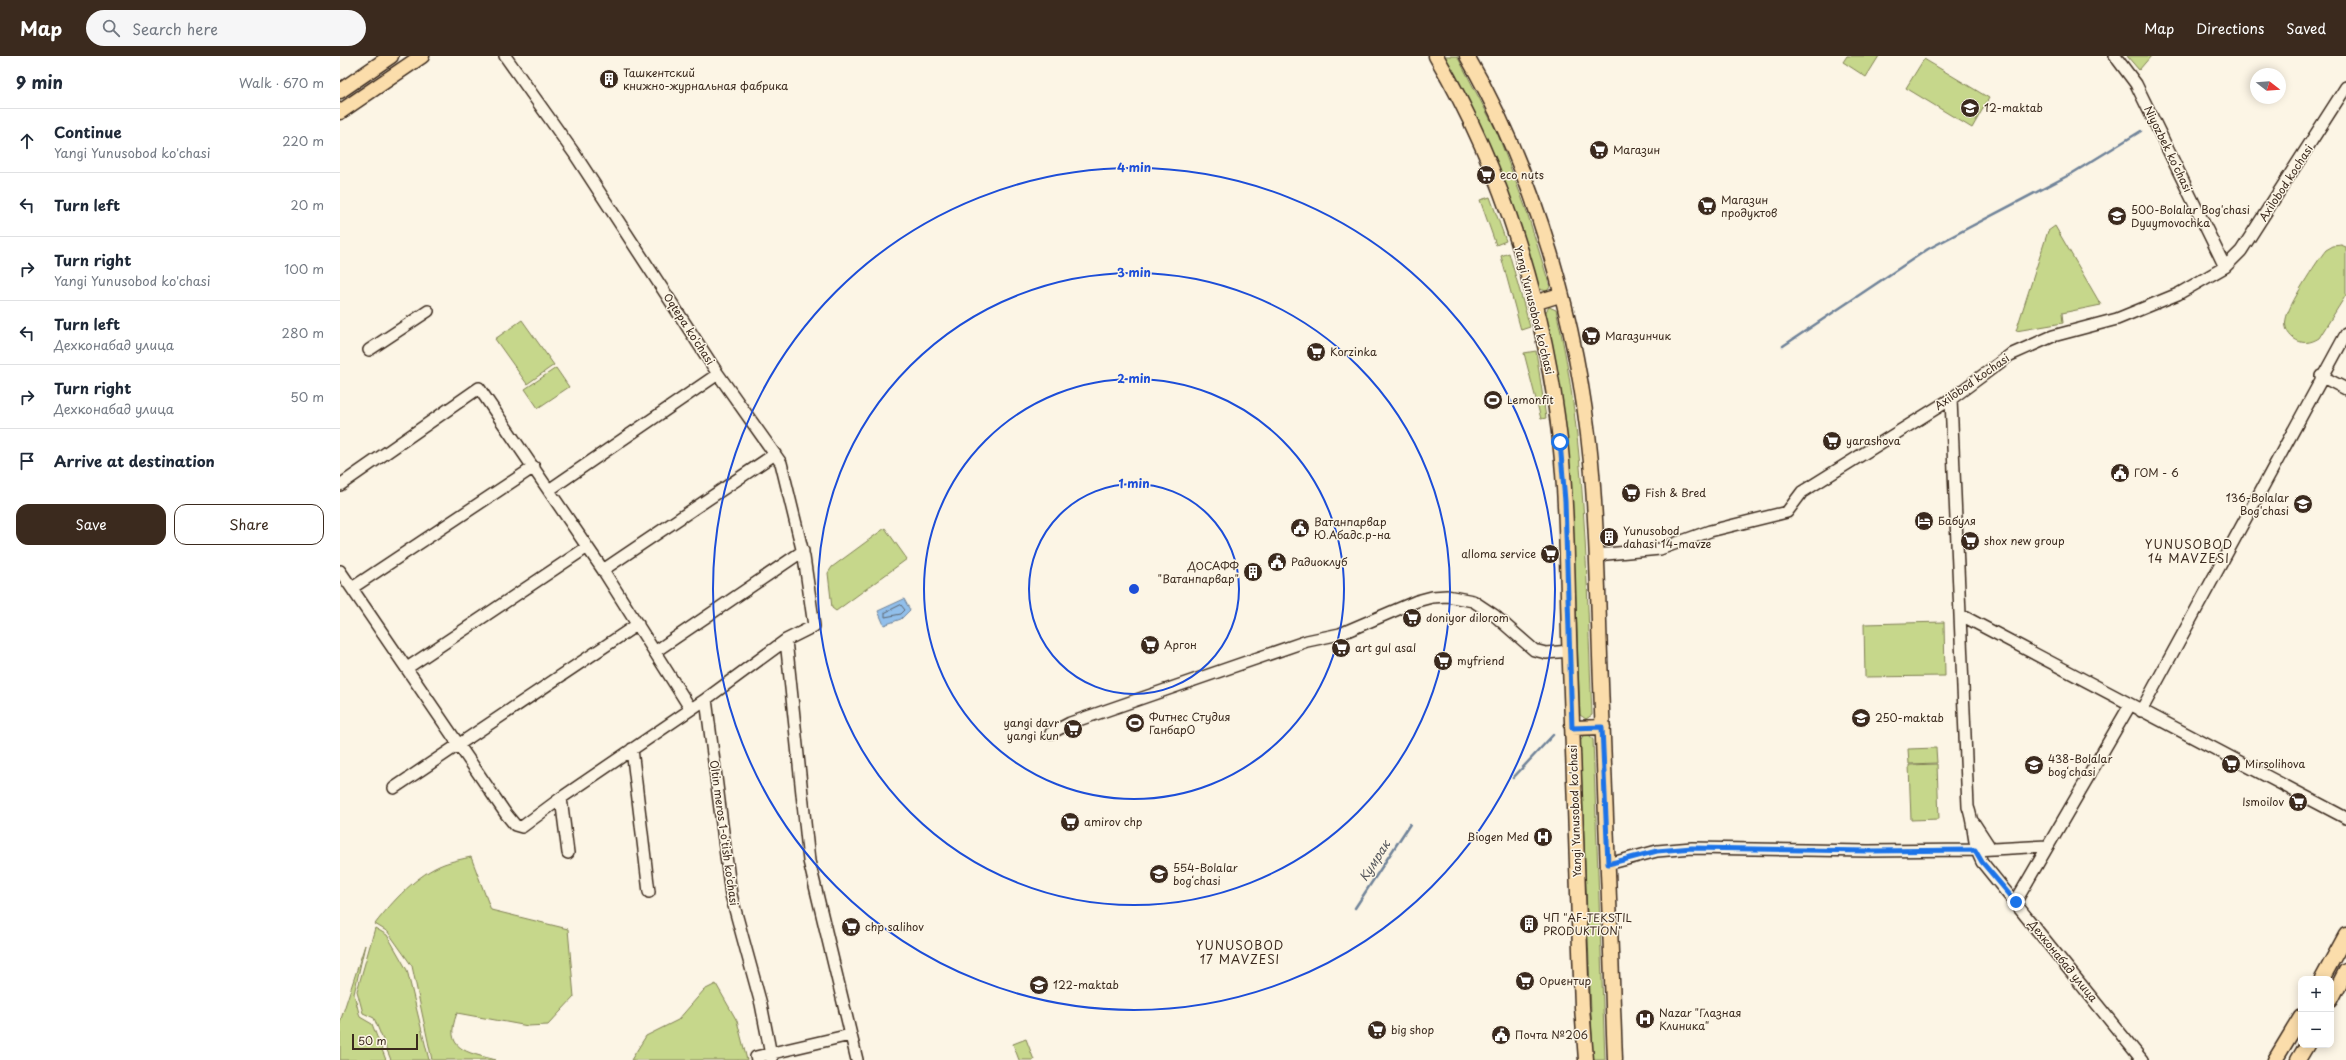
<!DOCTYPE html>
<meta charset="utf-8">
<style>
body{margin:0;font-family:"Playpen Sans",sans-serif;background:#f6f6f7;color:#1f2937}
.controls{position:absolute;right:12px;bottom:12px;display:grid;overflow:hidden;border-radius:8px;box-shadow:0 2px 10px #0003}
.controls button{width:36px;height:36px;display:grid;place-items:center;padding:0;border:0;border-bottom:1px solid #e0e1e3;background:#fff;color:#1f2937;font:20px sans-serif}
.compass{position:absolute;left:1910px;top:12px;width:36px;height:36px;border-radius:50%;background:#fff;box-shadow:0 2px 10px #0003;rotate:107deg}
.scale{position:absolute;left:12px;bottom:10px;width:66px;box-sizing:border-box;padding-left:4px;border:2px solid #3b2a1e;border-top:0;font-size:11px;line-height:14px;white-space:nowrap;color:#3b2a1e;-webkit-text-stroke:3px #fcf5e5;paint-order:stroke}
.stop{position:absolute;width:12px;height:12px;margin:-9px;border:3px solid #1a73e8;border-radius:50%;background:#fff}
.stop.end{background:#1a73e8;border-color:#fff;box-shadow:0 1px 4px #0008}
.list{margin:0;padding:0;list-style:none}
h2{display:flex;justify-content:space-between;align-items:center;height:52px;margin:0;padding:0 16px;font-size:17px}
h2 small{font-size:13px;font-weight:400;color:#747a83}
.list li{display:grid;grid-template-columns:26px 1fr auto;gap:12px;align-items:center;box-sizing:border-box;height:64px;padding:0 16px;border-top:1px solid #e0e1e3}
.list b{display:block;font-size:15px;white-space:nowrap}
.list p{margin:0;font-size:13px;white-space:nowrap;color:#747a83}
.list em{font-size:13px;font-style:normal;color:#747a83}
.actions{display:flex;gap:8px;padding:12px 16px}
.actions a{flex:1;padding:9px 0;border:1px solid #3b2a1e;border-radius:12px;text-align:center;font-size:14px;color:#3b2a1e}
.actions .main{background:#3b2a1e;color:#fff}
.icon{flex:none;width:22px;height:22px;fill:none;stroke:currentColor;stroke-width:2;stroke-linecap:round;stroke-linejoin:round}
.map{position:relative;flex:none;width:2006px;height:1004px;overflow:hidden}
header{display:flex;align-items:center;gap:24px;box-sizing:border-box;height:56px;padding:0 20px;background:#3b2a1e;color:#fff}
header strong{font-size:19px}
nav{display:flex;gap:22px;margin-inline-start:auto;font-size:14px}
.search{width:280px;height:36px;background:#f6f6f7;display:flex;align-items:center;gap:10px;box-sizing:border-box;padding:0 14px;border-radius:22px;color:#747a83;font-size:15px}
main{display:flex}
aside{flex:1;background:#fff}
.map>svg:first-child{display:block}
.green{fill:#c6d78b;stroke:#808054}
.water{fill:#91bfeb;stroke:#6f8399}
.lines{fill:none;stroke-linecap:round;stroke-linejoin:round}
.shore{stroke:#5d6670;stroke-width:1}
.stream{stroke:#6f8399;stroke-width:2.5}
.minor-casing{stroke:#3b2a1e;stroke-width:14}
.major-casing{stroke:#3b2a1e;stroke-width:17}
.minor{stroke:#fcf5e5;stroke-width:11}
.major{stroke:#fbddab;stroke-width:14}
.route{stroke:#1a73e8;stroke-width:5}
.ring{fill:none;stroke:#1d4ed8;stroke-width:2}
.labels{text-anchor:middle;stroke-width:3;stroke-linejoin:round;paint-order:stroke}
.poi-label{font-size:11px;fill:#3b2a1e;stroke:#fcf5e5;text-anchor:start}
.street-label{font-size:11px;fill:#3b2a1e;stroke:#fcf5e5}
.neighbourhood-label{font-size:12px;letter-spacing:1px;fill:#3b2a1e;stroke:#fcf5e5}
.water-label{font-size:12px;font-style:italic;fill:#55575c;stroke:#fcf5e5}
.centre{fill:#1d4ed8;stroke:#fcf5e5;stroke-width:2}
.ring-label{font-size:12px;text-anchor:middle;font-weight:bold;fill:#1d4ed8;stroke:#fcf5e5;stroke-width:3;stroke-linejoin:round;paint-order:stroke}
</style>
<header>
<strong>Map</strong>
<div class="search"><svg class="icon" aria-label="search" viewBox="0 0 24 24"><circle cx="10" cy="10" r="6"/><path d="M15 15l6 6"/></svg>Search here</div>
<nav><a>Map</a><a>Directions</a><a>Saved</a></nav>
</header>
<main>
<aside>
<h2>9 min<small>Walk · 670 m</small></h2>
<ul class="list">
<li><svg class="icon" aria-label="ahead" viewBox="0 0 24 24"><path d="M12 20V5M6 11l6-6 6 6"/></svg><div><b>Continue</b><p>Yangi Yunusobod ko'chasi</p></div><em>220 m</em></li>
<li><svg class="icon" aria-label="left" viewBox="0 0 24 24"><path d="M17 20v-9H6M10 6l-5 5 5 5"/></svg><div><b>Turn left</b></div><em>20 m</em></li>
<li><svg class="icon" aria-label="right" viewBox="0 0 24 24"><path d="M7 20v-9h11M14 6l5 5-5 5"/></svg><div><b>Turn right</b><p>Yangi Yunusobod ko'chasi</p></div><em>100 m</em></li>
<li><svg class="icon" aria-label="left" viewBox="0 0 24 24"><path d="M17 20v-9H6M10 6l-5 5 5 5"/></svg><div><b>Turn left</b><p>Дехконабад улица</p></div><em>280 m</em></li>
<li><svg class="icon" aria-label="right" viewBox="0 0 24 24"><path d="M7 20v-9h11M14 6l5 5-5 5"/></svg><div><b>Turn right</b><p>Дехконабад улица</p></div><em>50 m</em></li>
<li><svg class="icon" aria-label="arrive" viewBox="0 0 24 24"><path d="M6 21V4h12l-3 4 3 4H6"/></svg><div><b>Arrive at destination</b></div></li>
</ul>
<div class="actions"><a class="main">Save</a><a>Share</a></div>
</aside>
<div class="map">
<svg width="2006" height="1004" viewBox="0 0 2006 1004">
<rect width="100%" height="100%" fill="#fcf5e5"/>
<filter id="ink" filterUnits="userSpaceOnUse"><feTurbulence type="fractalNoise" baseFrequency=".025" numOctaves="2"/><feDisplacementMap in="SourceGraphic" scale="8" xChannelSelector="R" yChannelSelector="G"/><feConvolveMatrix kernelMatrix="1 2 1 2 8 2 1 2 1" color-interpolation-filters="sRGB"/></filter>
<g filter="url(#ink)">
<path class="green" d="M1103,0H1117L1157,76L1186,153L1210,231L1207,235L1199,233C1183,182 1167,130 1146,81C1133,53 1118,27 1103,0Z
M1507,0H1539L1526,21L1503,6Z
M1787,0H1811L1799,14Z
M1584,3L1649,42L1632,72L1566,32Z
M1150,141L1166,185L1156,189L1140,144Z
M1715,170L1761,249L1722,257L1723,267L1676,275L1708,175Z
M2001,189L2006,191V239L1979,282C1971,287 1962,289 1953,282C1948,278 1944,271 1946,263C1948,250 1976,206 1986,194L1993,190Z
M1169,197L1190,271L1181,274L1161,200Z
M1209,251L1216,254C1247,386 1246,523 1252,659L1246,663L1240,659C1234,524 1236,389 1205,257Z
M182,264L214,309L187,328L155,283Z
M1196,295L1206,362L1201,363L1184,297Z
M216,312L229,331L198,352L185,333Z
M545,472L567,503L496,555L492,552L488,517L492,511Z
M1604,566L1605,620L1525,621L1524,568Z
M1244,678H1249L1253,684L1265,1004H1253L1240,685Z
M1596,692L1597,707L1569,708L1568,693Z
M1597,708L1599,763L1571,764L1569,709Z
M131,801L151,854L228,873L234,941L208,969L188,970L117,957C103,994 126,996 156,1004H92L72,910L48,876L35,868C52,846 77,818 104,808C112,805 122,803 131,801Z
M35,872L47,879L67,914L89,1004H51L34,962L23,957L17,935Z
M25,889L14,938L20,961L32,968L46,1004H0V966Z
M376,928L397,965L407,1004H291L306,980L338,964L364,934Z
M686,983L694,1004H679L673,988Z"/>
<path class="water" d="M564,543L570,554L561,563L544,569L538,555Z"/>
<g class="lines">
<path class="shore" d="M561,549L565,554L561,558L545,561V557Z"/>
<path class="stream" d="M1443,290L1588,193L1731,118L1801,75
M1173,722L1213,679
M1015,852L1070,768"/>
<g class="minor-casing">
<path id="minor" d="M165,0L234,97L378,318L441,407L464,501L474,570L446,584L469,805L517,1004
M1775,0L1796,28L1885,211
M29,294L88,255
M1981,320L2006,333
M1611,343L1628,751C1635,769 1632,788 1642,806L1802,1004
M0,429L139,332L263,514L350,652
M209,434L378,318
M1256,499L1320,493L1370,475L1447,456L1462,436L1611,343L1670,299L1713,280L1777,263L1838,238L1885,211L1901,195L2006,31
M263,514L435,398
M0,515L166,758L175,769L182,771L221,742
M12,532L194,411
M1621,559L2006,762
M316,595L463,495
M67,612L246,492
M366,643L391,839L421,948L432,1004
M1801,655L2006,278
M711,677L730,667L967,585L1000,578L1077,545L1092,541L1107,540L1133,545L1154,559L1194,594L1206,597L1230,595
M292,693L309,836
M54,732L298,568
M1634,767L1651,793
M228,797L221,742L366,643L446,584
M1268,808L1317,795L1352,792L1528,795L1635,794L1707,790
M1676,845L1790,649
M416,1001L510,979"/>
</g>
<g class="major-casing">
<path id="major" d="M1096,0C1164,116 1205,250 1220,384C1228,458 1227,534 1230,609C1234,723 1238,837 1242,951L1246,1004
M1127,0C1196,119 1238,269 1251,406C1258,480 1258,554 1261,628C1266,753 1270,879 1275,1004
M0,35L51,0
M0,56L82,0
M1194,247L1220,239
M1232,672L1263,671
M1982,923L2006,879
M1991,944L2006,915
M1935,1004L1961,961
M1958,1004L1967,989"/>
</g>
<use href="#minor" class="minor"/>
<use href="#major" class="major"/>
</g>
</g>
<g class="lines" filter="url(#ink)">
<path class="route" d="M1220,386L1225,445L1232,672L1262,671L1268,808L1317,795L1352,792L1528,795L1635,794L1642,806L1676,846"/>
</g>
<g class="ring">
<circle cx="794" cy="533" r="105"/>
<circle cx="794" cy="533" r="210"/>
<circle cx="794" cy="533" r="316"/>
<circle cx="794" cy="533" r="421"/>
</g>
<defs>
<g id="building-disc" transform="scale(1)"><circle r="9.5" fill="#3b2a1e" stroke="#fcf5e5"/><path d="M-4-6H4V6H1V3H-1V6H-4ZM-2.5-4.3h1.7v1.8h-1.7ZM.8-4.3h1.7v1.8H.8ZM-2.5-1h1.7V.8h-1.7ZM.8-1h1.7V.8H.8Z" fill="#fff"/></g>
<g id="school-disc" transform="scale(1)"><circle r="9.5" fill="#3b2a1e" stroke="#fcf5e5"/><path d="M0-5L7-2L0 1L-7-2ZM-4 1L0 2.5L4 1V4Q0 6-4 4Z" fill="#fff"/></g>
<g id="supermarket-disc" transform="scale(1)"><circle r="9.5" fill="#3b2a1e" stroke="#fcf5e5"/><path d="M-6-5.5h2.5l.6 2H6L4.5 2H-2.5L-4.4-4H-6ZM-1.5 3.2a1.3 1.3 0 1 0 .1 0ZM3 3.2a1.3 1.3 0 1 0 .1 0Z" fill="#fff"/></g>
<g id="stadium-disc" transform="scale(1)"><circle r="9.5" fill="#3b2a1e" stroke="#fcf5e5"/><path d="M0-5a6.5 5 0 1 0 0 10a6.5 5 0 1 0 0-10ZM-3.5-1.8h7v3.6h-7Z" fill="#fff"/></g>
<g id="civic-disc" transform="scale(1)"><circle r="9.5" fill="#3b2a1e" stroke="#fcf5e5"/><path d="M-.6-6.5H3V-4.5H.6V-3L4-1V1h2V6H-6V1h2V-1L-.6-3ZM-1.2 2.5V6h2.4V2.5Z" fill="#fff"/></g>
<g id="hotel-disc" transform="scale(1)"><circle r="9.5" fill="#3b2a1e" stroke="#fcf5e5"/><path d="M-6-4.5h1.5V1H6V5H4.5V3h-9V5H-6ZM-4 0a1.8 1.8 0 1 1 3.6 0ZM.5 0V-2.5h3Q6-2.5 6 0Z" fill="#fff"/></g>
<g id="hospital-disc" transform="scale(1)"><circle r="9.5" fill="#3b2a1e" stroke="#fcf5e5"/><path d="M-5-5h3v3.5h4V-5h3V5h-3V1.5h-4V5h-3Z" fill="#fff"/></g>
</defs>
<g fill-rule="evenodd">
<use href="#building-disc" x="269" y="23"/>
<use href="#school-disc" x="1630" y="52"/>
<use href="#supermarket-disc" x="1259" y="94"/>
<use href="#supermarket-disc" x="1146" y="119"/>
<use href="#supermarket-disc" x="1367" y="150"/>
<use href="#school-disc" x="1777" y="160"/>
<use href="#supermarket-disc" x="1251" y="280"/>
<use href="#supermarket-disc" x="976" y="296"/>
<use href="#stadium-disc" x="1153" y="344"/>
<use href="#supermarket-disc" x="1492" y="385"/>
<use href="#civic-disc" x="1780" y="417"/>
<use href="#supermarket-disc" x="1291" y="437"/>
<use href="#school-disc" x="1963" y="448"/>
<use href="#hotel-disc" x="1584" y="465"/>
<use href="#civic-disc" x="960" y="472"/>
<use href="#building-disc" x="1269" y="481"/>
<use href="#supermarket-disc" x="1630" y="485"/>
<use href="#supermarket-disc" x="1210" y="498"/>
<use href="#civic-disc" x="937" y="506"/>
<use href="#building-disc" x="913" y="516"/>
<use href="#supermarket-disc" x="1072" y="562"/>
<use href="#supermarket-disc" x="810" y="589"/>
<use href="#supermarket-disc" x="1001" y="592"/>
<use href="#supermarket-disc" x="1103" y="605"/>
<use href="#school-disc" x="1521" y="662"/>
<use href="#stadium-disc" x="795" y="667"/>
<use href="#supermarket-disc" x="733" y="673"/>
<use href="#supermarket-disc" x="1891" y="708"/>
<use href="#school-disc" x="1694" y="709"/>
<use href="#supermarket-disc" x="1958" y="746"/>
<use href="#supermarket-disc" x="730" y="766"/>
<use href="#hospital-disc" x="1203" y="781"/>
<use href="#school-disc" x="819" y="818"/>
<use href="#building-disc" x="1189" y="868"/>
<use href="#supermarket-disc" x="511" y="871"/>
<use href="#supermarket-disc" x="1185" y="925"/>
<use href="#school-disc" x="699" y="929"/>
<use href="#hospital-disc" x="1305" y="963"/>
<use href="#supermarket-disc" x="1037" y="974"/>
<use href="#civic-disc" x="1161" y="979"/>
</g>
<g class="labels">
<g class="poi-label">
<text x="283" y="21">Ташкентский<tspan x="283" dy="13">книжно-журнальная фабрика</tspan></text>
<text x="1644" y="56">12-maktab</text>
<text x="1273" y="98">Магазин</text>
<text x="1160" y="123">eco nuts</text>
<text x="1381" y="148">Магазин<tspan x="1381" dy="13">продуктов</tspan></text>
<text x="1791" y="158">500-Bolalar Bog'chasi<tspan x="1791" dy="13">Dyuymovochka</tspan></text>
<text x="1265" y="284">Магазинчик</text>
<text x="990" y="300">Korzinka</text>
<text x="1167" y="348">Lemonfit</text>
<text x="1506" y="389">yarashova</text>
<text x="1794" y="421">ГОМ - 6</text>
<text x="1305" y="441">Fish &amp; Bred</text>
<text x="1949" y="446" text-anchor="end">136-Bolalar<tspan x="1949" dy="13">Bog'chasi</tspan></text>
<text x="1598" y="469">Бабуля</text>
<text x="974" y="470">Ватанпарвар<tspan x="974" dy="13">Ю.Абадс.р-на</tspan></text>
<text x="1283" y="479">Yunusobod<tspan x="1283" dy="13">dahasi 14-mavze</tspan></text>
<text x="1644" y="489">shox new group</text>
<text x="1196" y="502" text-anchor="end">alloma service</text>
<text x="951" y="510">Радиоклуб</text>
<text x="899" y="514" text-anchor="end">ДОСАФФ<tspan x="899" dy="13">"Ватанпарвар"</tspan></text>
<text x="1086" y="566">doniyor dilorom</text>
<text x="824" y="593">Аргон</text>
<text x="1015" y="596">art gul asal</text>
<text x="1117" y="609">myfriend</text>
<text x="809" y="665">Фитнес Студия<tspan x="809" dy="13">ГанбарО</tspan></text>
<text x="1535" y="666">250-maktab</text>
<text x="719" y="671" text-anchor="end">yangi davr<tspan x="719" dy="13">yangi kun</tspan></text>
<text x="1708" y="707">438-Bolalar<tspan x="1708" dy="13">bogʻchasi</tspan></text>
<text x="1905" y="712">Mirsolihova</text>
<text x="1944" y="750" text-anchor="end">Ismoilov</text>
<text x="744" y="770">amirov chp</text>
<text x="1189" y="785" text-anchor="end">Biogen Med</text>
<text x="833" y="816">554-Bolalar<tspan x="833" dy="13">bogʻchasi</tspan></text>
<text x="1203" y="866">ЧП "AF-TEKSTIL<tspan x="1203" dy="13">PRODUKTION"</tspan></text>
<text x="525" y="875">chp salihov</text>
<text x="1199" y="929">Ориентир</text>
<text x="713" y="933">122-maktab</text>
<text x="1319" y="961">Nazar "Глазная<tspan x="1319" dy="13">Клиника"</tspan></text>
<text x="1051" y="978">big shop</text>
<text x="1175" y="983">Почта №206</text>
</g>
<g class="street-label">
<text transform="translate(1828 93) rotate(64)" y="4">Niyozbek koʻchasi</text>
<text transform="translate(1946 127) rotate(-57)" y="4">Axilobod kochasi</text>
<text transform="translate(1194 254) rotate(76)" y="4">Yangi Yunusobod ko'chasi</text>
<text transform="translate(349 273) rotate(57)" y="4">Oqtepa ko'chasi</text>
<text transform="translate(1632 326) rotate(-35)" y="4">Axilobod kochasi</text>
<text transform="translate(1235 755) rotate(-92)" y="4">Yangi Yunusobod ko'chasi</text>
<text transform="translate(384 777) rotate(82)" y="4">Oltin meros 1-o'tish ko'chasi</text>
<text transform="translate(1723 905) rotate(51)" y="4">Дехконабад улица</text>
</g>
<g class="neighbourhood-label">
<text x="1849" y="493">YUNUSOBOD<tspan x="1849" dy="14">14 MAVZESI</tspan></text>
<text x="900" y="894">YUNUSOBOD<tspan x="900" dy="14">17 MAVZESI</tspan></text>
</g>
<g class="water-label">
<text transform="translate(1035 805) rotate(-57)" y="4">Кумрак</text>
</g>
</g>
<circle cx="794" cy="533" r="6" class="centre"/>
<g class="ring-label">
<text x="794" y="116">4 min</text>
<text x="794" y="221">3 min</text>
<text x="794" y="327">2 min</text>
<text x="794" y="432">1 min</text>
</g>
</svg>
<div class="controls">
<button>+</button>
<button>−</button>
</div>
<svg class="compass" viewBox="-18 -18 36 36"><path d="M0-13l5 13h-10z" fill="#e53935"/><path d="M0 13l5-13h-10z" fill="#747a83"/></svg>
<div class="scale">50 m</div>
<div class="stop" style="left:1220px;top:386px"></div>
<div class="stop end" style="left:1676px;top:846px"></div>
</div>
</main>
